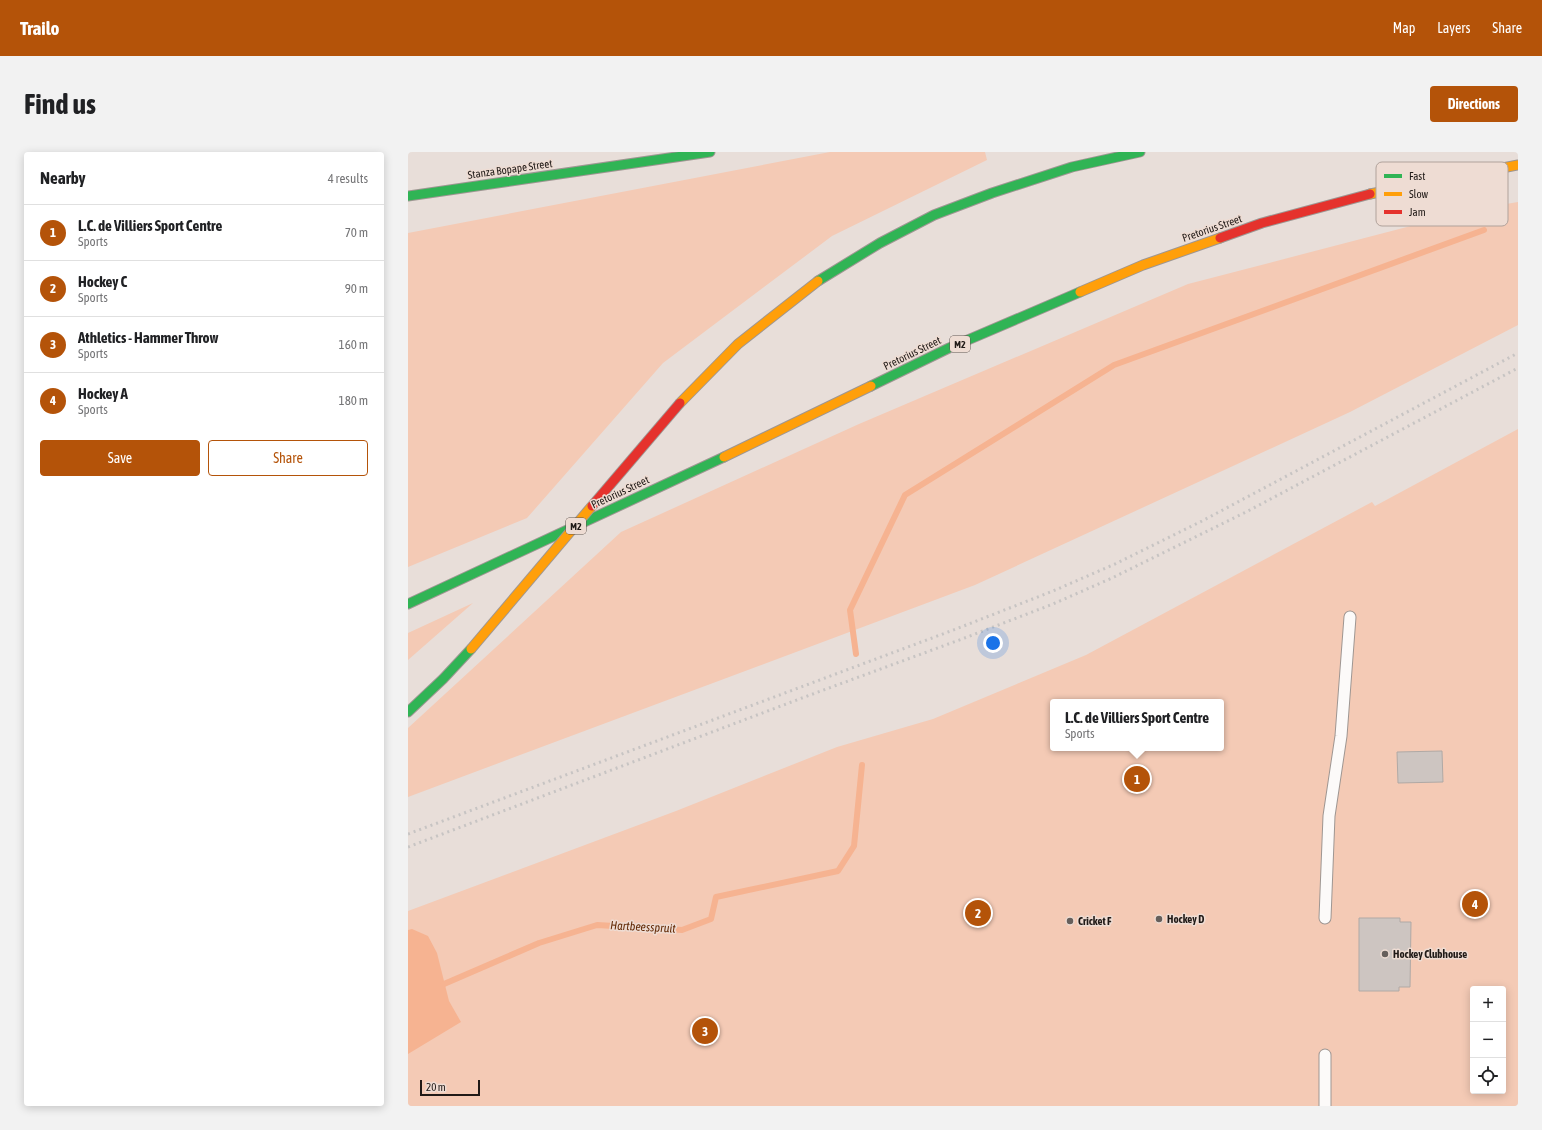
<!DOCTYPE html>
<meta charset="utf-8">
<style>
body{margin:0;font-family:"Asap Condensed",sans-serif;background:#f2f2f2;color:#202124}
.controls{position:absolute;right:12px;bottom:12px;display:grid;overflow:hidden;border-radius:4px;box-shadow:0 2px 10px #0003}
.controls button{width:36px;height:36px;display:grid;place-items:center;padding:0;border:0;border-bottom:1px solid #e0e0e0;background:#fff;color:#202124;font:20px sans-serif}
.scale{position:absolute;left:12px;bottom:10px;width:60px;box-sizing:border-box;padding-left:4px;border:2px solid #201a17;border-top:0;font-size:11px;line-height:14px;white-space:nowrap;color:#201a17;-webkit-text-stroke:3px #eedcd3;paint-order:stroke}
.you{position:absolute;left:585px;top:491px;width:14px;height:14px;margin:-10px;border:3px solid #fff;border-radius:50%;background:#1a73e8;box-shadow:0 0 0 6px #1a73e833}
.badge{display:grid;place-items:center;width:26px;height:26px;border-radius:50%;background:#b45309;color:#fff;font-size:13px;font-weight:700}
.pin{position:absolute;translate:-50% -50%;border:2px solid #fff;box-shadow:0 1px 4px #0006}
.popup{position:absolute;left:642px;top:547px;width:174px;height:52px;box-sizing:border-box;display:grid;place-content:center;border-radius:4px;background:#fff;filter:drop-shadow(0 1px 3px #0005);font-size:13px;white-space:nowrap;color:#757577}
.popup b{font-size:15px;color:#202124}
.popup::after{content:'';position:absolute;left:50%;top:100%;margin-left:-8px;border:8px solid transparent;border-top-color:#fff}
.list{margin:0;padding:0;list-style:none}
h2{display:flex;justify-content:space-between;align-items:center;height:52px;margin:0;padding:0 16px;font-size:17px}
h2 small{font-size:13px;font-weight:400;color:#757577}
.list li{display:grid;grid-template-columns:26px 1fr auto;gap:12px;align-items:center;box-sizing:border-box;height:56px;padding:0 16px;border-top:1px solid #e0e0e0}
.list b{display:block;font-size:15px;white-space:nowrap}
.list p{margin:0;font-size:13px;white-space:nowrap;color:#757577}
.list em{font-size:13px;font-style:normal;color:#757577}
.actions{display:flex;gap:8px;padding:12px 16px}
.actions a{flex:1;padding:9px 0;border:1px solid #b45309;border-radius:4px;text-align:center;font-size:14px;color:#b45309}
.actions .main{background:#b45309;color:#fff}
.icon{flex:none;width:22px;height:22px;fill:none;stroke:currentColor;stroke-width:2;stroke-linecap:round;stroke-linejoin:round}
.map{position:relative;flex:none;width:1110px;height:954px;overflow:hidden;border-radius:4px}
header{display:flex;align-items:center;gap:24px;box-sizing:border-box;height:56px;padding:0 20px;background:#b45309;color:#fff}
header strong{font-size:19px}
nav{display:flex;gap:22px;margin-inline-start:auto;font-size:14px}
.intro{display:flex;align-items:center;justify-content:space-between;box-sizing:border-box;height:96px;padding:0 24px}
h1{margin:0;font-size:28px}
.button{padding:10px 18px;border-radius:4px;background:#b45309;color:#fff;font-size:14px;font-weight:700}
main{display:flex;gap:24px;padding:0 24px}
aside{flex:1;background:#fff;border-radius:4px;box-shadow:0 2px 10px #0003}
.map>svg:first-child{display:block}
.green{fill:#f4cab5;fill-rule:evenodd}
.water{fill:#f6b391}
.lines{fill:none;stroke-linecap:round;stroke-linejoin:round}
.stream{stroke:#f6b391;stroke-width:6}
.building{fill:#cdc5c1;stroke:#b0a9a5}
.lane-casing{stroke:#9e9692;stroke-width:13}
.fast-casing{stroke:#9e9692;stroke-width:11}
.slow-casing{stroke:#9e9692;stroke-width:11}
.jam-casing{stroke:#9e9692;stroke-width:11}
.lane{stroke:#fcfaf9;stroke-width:11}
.fast{stroke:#30b455;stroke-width:9}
.slow{stroke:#ff9f0a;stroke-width:9}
.jam{stroke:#e5322d;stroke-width:9}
.rail{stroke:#c7c4c3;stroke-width:3;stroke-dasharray:2 4;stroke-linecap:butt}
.slow-bridge-casing{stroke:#9e9692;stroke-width:11;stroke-linecap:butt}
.jam-bridge-casing{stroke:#9e9692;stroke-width:11;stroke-linecap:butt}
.slow-bridge{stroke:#ff9f0a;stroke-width:9}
.jam-bridge{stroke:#e5322d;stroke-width:9}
.poi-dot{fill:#665f5b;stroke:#eedcd3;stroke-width:1.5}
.labels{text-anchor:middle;stroke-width:3;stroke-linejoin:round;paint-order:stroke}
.shield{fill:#eedcd3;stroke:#5e544f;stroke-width:1}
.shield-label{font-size:10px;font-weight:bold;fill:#201a17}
.street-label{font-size:11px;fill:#201a17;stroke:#eedcd3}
.poi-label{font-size:11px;font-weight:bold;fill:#201a17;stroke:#eedcd3;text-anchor:start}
.water-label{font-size:12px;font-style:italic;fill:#632a06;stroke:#eedcd3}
.key{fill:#eedcd3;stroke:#b0a29b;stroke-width:1}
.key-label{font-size:11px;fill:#201a17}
</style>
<header>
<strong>Trailo</strong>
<nav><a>Map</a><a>Layers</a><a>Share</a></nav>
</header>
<div class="intro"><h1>Find us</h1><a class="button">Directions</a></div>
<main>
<aside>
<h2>Nearby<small>4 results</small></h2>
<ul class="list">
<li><span class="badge">1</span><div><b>L.C. de Villiers Sport Centre</b><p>Sports</p></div><em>70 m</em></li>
<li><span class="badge">2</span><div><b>Hockey C</b><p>Sports</p></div><em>90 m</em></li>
<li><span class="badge">3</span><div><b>Athletics - Hammer Throw</b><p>Sports</p></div><em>160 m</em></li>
<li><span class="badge">4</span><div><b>Hockey A</b><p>Sports</p></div><em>180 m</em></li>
</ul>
<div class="actions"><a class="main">Save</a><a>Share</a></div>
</aside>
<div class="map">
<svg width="1110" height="954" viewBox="0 0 1110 954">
<rect width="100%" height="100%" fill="#e8ded9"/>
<path class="green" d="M422,0H577L579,8L424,84L255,211L119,366L0,415V81Z
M1110,50V173L942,260L567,433L0,645V576L213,380L451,272L780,132L1068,57Z
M1110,277V954H0V759L268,659L429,595L525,567L678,503L964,350L967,354ZM645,550H813V596H645ZM1065,837H1095V939H1065Z
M65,451L0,508V481Z"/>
<path class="water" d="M4,777L20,784L29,801L41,849L53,870L0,902V778Z"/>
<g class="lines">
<path class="stream" d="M448,502L442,458L497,343L706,213L1076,78
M36,832L131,791L189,773L274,778L303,767L308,745L430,719L446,694L454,613"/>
</g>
<path class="building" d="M1034,599L1035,630L990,631L989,600Z
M951,766H992V770H1003L1002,835H991V839H951Z"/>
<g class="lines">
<g class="lane-casing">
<path id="lane" d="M917,766L921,664L933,584L942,465
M917,903V954"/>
</g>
<g class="fast-casing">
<path id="fast" d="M0,44L302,0
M410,129L472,91L526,63L584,41L664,15L732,0
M463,234L541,196L672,140
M0,452L316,305
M0,560L35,527L63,497"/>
</g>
<g class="slow-casing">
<path id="slow" d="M962,42L1110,13
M672,140L735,113L812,86
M272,251L330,192L410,129
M316,305L463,234"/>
</g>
<g class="jam-casing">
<path id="jam" d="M812,86L854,71L962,42"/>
</g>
<use href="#lane" class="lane"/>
<use href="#fast" class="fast"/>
<use href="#slow" class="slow"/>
<use href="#jam" class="jam"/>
<path class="rail" d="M0,682L548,477L645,439L707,412L794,369L1110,201
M0,695L402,543L554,487L645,452L704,426L838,360L1110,216"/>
<g class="slow-bridge-casing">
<path id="slow-bridge" d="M63,497L184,354"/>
</g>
<g class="jam-bridge-casing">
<path id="jam-bridge" d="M184,354L272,251"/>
</g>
<use href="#slow-bridge" class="slow-bridge"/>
<use href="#jam-bridge" class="jam-bridge"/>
</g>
<g class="poi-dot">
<circle cx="751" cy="767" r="4"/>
<circle cx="662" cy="769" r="4"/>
<circle cx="977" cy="802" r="4"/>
</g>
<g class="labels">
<g class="shield">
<rect x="542" y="184" width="20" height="16" rx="3"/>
<rect x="158" y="366" width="20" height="16" rx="3"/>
</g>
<g class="shield-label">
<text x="552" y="196">M2</text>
<text x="168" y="378">M2</text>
</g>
<g class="street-label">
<text transform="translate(102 17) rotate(-8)" y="4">Stanza Bopape Street</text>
<text transform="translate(804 76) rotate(-19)" y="4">Pretorius Street</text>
<text transform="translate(504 201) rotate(-26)" y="4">Pretorius Street</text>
<text transform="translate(212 340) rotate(-25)" y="4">Pretorius Street</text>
</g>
<g class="poi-label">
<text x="759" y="771">Hockey D</text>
<text x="670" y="773">Cricket F</text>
<text x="985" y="806">Hockey Clubhouse</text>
</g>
<g class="water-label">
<text transform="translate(235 775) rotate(3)" y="4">Hartbeesspruit</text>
</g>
</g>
<rect x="968" y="10" width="132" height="64" rx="6" class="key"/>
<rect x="976" y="22" width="18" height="4" fill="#30b455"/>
<rect x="976" y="40" width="18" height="4" fill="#ff9f0a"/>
<rect x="976" y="58" width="18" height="4" fill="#e5322d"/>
<g class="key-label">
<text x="1001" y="28">Fast</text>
<text x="1001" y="46">Slow</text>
<text x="1001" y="64">Jam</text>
</g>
</svg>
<div class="controls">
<button>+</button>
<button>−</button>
<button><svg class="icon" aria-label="locate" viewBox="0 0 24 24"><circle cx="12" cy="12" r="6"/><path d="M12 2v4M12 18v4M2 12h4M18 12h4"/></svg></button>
</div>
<div class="scale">20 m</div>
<div class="you"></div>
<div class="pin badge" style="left:729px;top:627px">1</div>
<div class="popup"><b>L.C. de Villiers Sport Centre</b>Sports</div>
<div class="pin badge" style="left:570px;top:761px">2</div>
<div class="pin badge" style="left:297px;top:879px">3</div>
<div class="pin badge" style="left:1067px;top:752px">4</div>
</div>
</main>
